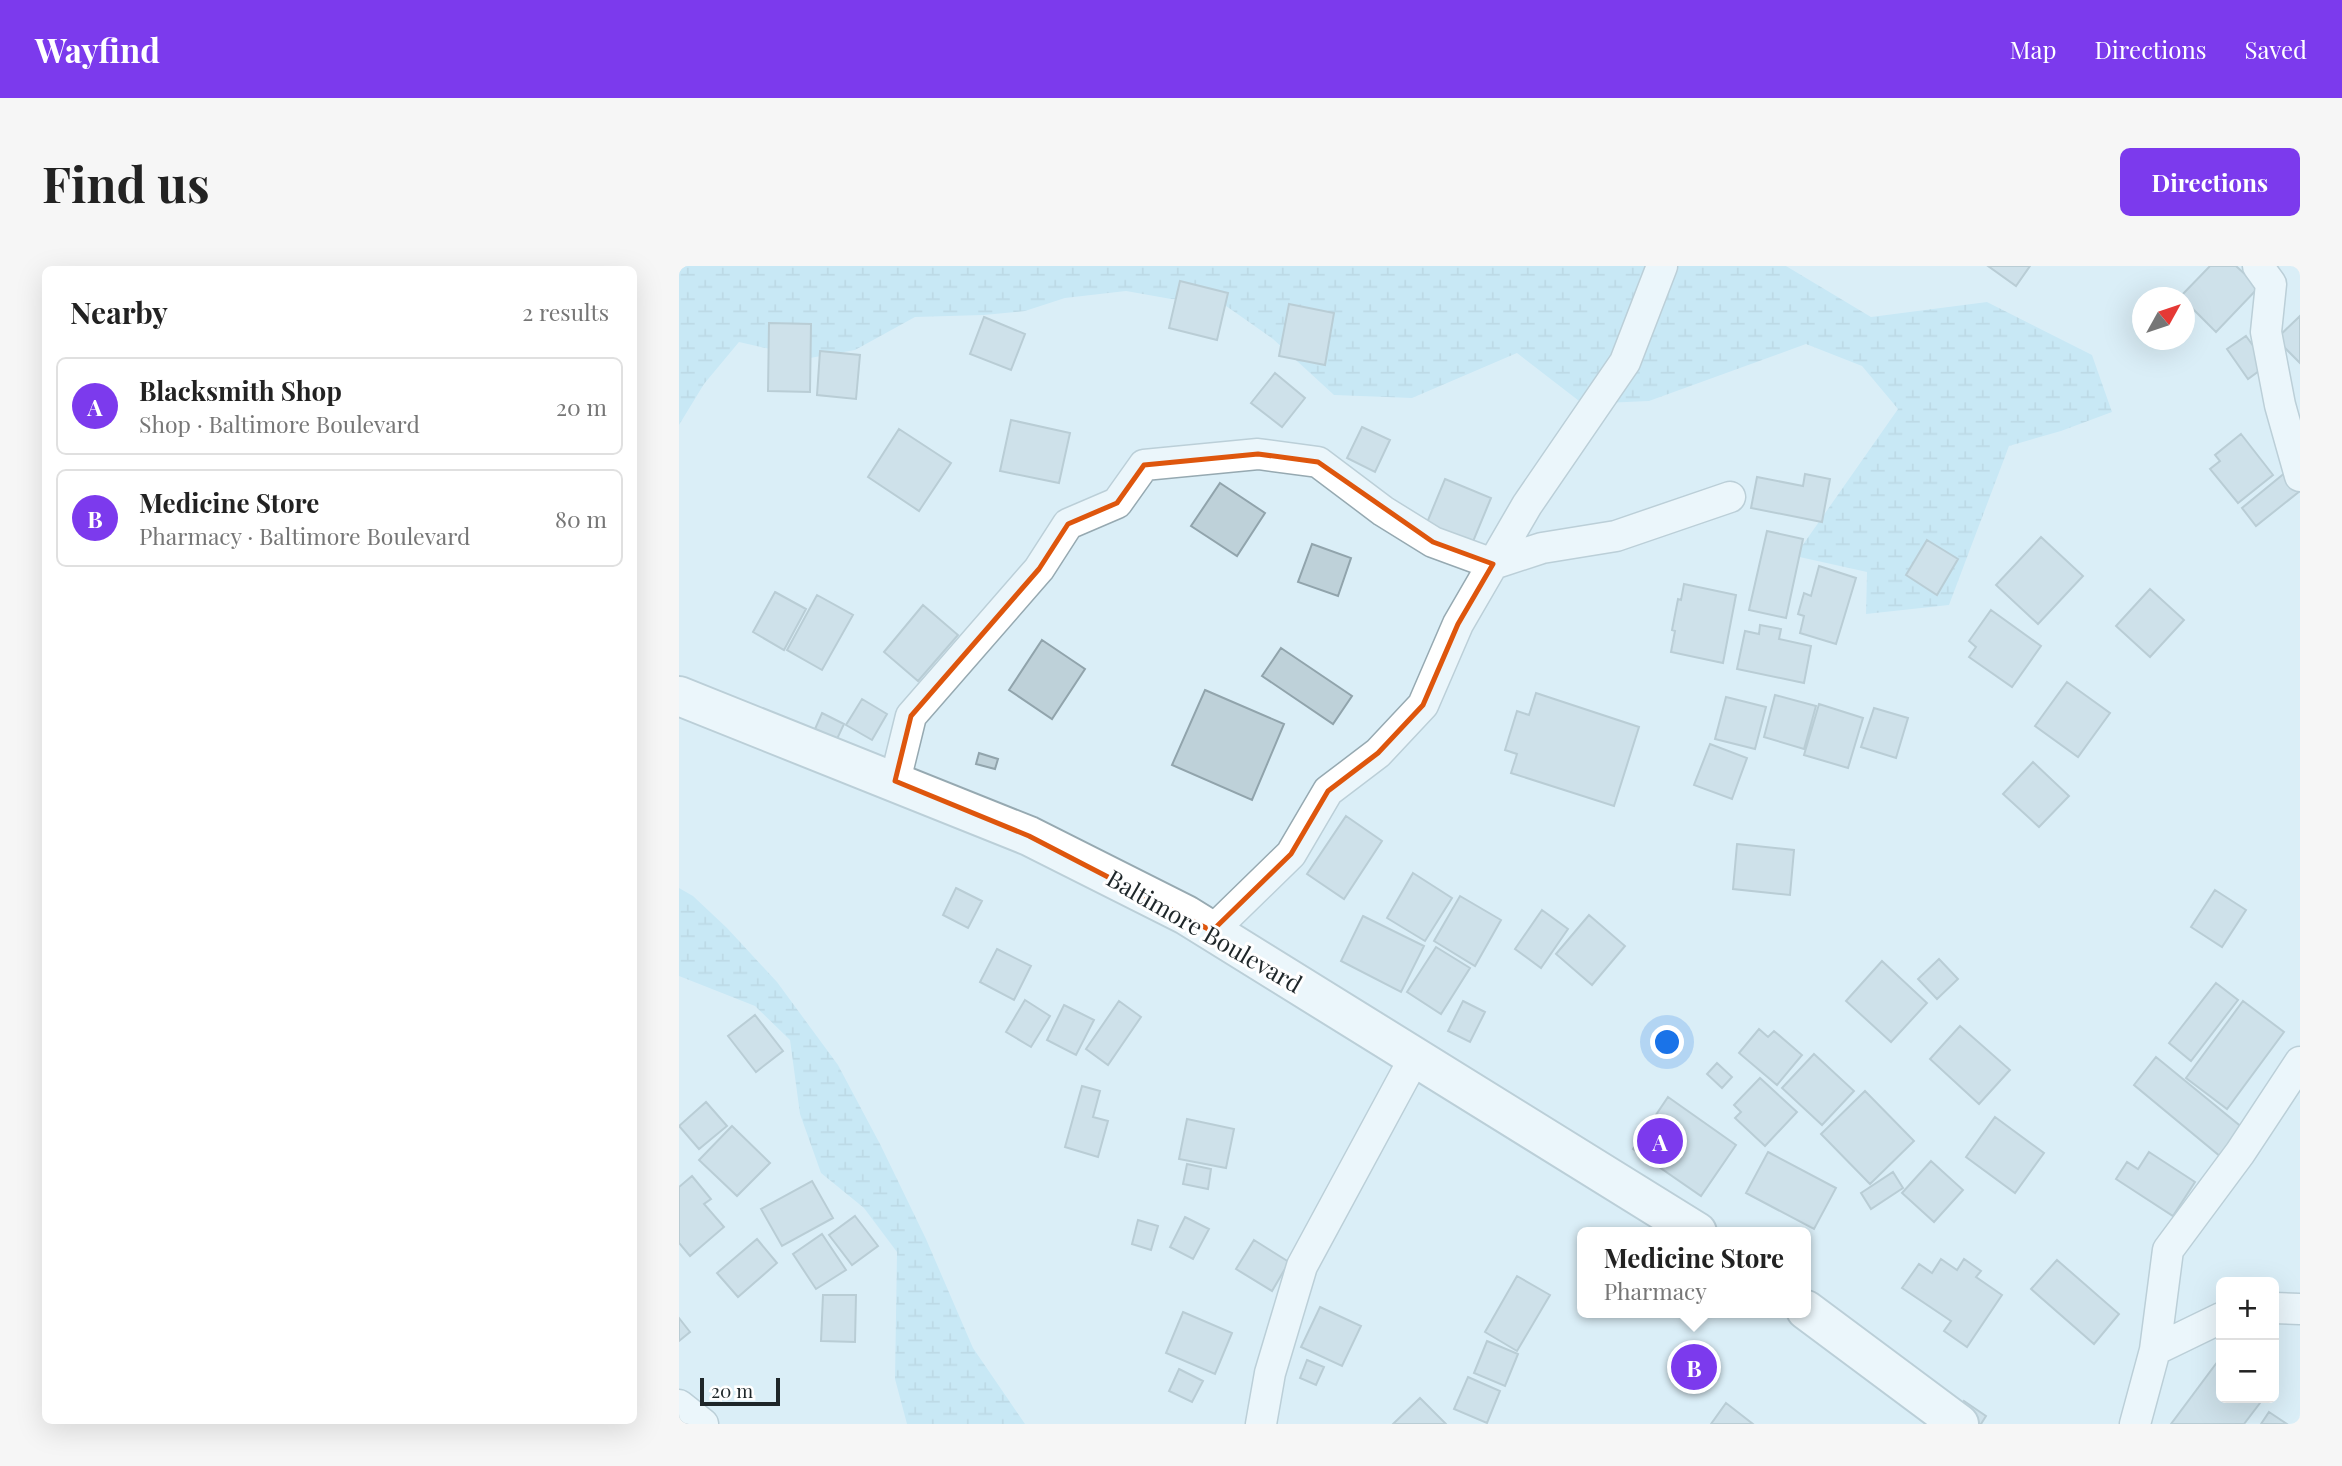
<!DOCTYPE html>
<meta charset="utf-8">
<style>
body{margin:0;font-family:"Playfair Display",serif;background:#f6f6f6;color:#222}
.controls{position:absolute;right:21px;bottom:21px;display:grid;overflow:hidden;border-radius:10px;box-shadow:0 7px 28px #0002}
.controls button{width:63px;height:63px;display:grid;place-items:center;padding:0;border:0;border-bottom:2px solid #e0e0e0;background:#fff;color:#222;font:35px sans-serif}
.compass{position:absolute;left:1453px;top:21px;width:63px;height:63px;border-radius:50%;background:#fff;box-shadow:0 7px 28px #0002;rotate:50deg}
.scale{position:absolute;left:21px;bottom:18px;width:80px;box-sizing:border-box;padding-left:7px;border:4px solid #1e2629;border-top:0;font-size:19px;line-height:24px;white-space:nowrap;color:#1e2629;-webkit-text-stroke:5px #fff;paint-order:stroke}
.you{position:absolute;left:989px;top:777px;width:24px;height:24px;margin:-18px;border:5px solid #fff;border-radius:50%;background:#1a73e8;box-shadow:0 0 0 10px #1a73e833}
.badge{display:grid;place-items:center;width:46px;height:46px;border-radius:50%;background:#7c3aed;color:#fff;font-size:23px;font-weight:700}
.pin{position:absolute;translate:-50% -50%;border:4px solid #fff;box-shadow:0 2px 7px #0006}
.popup{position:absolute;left:898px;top:961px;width:234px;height:91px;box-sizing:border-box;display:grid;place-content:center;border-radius:10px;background:#fff;filter:drop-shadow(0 2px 5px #0005);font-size:23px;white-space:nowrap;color:#767676}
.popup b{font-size:26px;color:#222}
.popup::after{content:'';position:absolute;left:50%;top:100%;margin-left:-14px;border:14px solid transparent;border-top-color:#fff}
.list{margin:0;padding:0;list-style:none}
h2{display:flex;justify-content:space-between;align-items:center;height:91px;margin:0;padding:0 28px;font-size:30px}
h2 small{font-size:23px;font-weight:400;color:#767676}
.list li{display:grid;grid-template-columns:46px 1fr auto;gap:21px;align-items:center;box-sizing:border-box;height:98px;margin:0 14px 14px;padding:0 14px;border:2px solid #e0e0e0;border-radius:10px}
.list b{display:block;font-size:26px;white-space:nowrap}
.list p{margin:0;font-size:23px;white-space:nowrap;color:#767676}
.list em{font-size:23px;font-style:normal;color:#767676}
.map{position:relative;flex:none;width:1621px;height:1158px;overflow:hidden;border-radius:10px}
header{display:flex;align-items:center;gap:42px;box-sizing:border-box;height:98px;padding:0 35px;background:#7c3aed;color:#fff}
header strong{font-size:33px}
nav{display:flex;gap:38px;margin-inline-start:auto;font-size:24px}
.intro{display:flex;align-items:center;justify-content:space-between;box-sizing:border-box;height:168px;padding:0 42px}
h1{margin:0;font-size:49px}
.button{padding:18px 32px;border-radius:10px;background:#7c3aed;color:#fff;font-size:24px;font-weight:700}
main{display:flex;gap:42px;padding:0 42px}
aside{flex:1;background:#fff;border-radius:10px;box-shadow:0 7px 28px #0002}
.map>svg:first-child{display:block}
.wetland{fill:url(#wetland-marsh)}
.building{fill:#bed1d9;stroke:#91a4ac;stroke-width:2}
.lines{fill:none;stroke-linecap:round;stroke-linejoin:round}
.minor-casing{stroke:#96a9b1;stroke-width:33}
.trunk-casing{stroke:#96a9b1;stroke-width:42}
.minor{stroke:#fff;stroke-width:30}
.trunk{stroke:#fff;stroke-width:38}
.marked{fill:none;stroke:#de560d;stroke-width:5;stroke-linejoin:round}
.labels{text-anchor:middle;stroke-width:6;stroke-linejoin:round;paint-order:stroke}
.street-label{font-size:24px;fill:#1e2629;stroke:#fff}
</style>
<header>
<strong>Wayfind</strong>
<nav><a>Map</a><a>Directions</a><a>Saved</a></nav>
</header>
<div class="intro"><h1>Find us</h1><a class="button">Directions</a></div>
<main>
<aside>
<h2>Nearby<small>2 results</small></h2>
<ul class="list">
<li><span class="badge">A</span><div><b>Blacksmith Shop</b><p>Shop · Baltimore Boulevard</p></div><em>20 m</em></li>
<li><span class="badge">B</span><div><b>Medicine Store</b><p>Pharmacy · Baltimore Boulevard</p></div><em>80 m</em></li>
</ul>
</aside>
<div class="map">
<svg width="1621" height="1158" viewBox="0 0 1621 1158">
<defs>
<pattern id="wetland-marsh" width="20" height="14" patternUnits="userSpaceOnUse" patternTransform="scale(1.75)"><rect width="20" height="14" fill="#b2e0f2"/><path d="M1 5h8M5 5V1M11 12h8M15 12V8" fill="none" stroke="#99c0d0"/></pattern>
</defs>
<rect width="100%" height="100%" fill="#daeef7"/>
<path class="wetland" d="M0,0H1107L1192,51L1308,36L1413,89L1433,146L1382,165L1330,180L1270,339L1187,348L1188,306L1116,290L1219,143L1183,100L1127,78L970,135L904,138L838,87L733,132L655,129L594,73L540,35L492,33L447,25L386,32L346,45L305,49L236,51L176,84L131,92L60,76L25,118L0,159Z
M0,622L14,630L48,662L98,716L159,799L202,880L247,973L294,1082L346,1158H228L216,1113L218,986L185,942L142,907L121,848L111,774L76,740L0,710Z"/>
<path class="building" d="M1309,0H1351L1337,20Z
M1531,0H1557L1580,21L1537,66L1506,35V32L1501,31Z
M501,15L549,27L538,74L490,62Z
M610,38L655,47L646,99L600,90Z
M1621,50V97L1597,73Z
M305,51L346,68L332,104L291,88Z
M90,57L132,58L131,126L89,125Z
M1567,70L1588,99L1569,113L1548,83Z
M141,85L181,89L177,133L138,129Z
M596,107L626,132L603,161L572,137Z
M332,154L391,167L380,217L321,205Z
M683,161L711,174L696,206L668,192Z
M220,163L272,197L240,245L189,211Z
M1562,168L1594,209L1559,237L1531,203L1541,195L1536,189Z
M1607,206L1621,225L1577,260L1563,242Z
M1126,208L1151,213L1143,256L1072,242L1078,211L1124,220Z
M766,213L812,232L793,278L747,259Z
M541,217L586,247L558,290L512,260Z
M1088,265L1124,273L1107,352L1070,344Z
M1362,271L1404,310L1359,358L1317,319Z
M1248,274L1279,293L1258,329L1227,309Z
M633,278L672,292L659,330L619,316Z
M1140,300L1177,312L1157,378L1121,367L1125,350L1119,348L1125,327L1132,330Z
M1005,318L1057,329L1044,397L992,386L996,365L993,364L999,333L1002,334Z
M1471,323L1505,354L1471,391L1437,360Z
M96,326L127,343L105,384L74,366Z
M138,329L174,349L143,404L108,384Z
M244,339L279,369L239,415L205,386Z
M1312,344L1362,380L1333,421L1290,391L1297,381L1290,375Z
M1081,359L1102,363L1100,373L1132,380L1125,417L1058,403L1066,365L1080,368Z
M363,374L406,403L373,453L330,424Z
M602,382L673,430L654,458L583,410Z
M1388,416L1431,447L1399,491L1356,460Z
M526,424L605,458L573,534L493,499Z
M857,427L960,461L935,540L832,507L838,488L826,484L838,445L850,449Z
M1096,429L1137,440L1125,483L1085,471Z
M1047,431L1087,441L1076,483L1036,473Z
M183,433L208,448L193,474L167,459Z
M1140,438L1184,452L1169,502L1125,489Z
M1195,442L1229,452L1217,492L1182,481Z
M143,447L165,458L158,473L136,463Z
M1031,478L1068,492L1053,533L1015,519Z
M300,487L319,493L316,503L297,498Z
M1354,496L1390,530L1360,561L1324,528Z
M667,550L703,575L665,633L628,608Z
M1058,578L1115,584L1111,629L1054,623Z
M734,607L773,632L746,675L708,652Z
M277,622L303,635L289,662L264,649Z
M1536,624L1567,644L1543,681L1512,661Z
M781,630L822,654L796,700L755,675Z
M863,644L889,663L862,702L836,683Z
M910,649L946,680L913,719L877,688Z
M684,650L745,680L722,726L662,695Z
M757,681L791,702L762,748L728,726Z
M318,683L352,700L335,734L301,716Z
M1260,693L1279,713L1258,733L1239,713Z
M1203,695L1248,737L1212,776L1167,735Z
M1537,717L1559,734L1512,795L1490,777Z
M346,734L371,750L352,781L327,766Z
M440,735L462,751L429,799L407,783Z
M784,735L806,746L791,776L769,765Z
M1564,735L1605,766L1548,843L1507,812Z
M385,739L415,754L397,789L368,774Z
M76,749L104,785L77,806L49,770Z
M1281,760L1331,804L1300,838L1251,793Z
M1080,763L1089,771L1095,765L1123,789L1098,819L1060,787Z
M1135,788L1175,825L1143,859L1103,822Z
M1477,791L1565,863L1542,891L1455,819Z
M1038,797L1053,811L1043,822L1028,808Z
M1081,812L1118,846L1086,880L1056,852L1062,846L1055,839Z
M403,820L421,825L414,851L429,855L419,891L386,881Z
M1186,825L1235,875L1191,918L1142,868Z
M989,831L1057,879L1022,930L954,883Z
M27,836L48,860L20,883L0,860Z
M1316,851L1365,887L1336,927L1287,891Z
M508,853L555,863L547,902L500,893Z
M53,860L91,897L58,930L20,894Z
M1089,886L1157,922L1135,963L1067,927Z
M1470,886L1516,916L1494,950L1437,913L1448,896L1459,903Z
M1252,895L1284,924L1255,956L1223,927Z
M508,898L532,903L529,923L504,918Z
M1214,906L1224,922L1192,943L1182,927Z
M13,910L32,933L25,938L45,961L11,990L0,977V921Z
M133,915L154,952L103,980L82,943Z
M176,950L199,980L173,999L150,969Z
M506,951L530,963L514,993L491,981Z
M459,954L479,960L472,984L453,978Z
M143,968L167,1004L137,1023L114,988Z
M78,973L98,997L59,1031L38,1007Z
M575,974L610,996L593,1025L557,1003Z
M1262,993L1278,1004L1285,993L1302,1005L1297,1011L1323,1029L1288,1081L1265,1065L1272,1055L1223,1022L1240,998L1253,1007Z
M1378,994L1440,1048L1415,1078L1352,1023Z
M838,1010L871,1029L838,1085L806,1066Z
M144,1029H177L176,1076L142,1075Z
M641,1041L682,1060L663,1100L622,1081Z
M504,1046L553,1067L536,1108L487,1087Z
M0,1052L11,1066L0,1075Z
M808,1075L839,1088L826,1120L795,1107Z
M1542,1091V1132H1574L1581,1137L1565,1158H1492Z
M628,1094L645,1101L637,1119L621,1112Z
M500,1103L524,1115L513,1136L490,1125Z
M789,1111L821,1125L808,1157L775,1143Z
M741,1132L767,1158H714Z
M1285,1135L1307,1150L1302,1158H1270Z
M1047,1137L1074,1158H1032Z
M1590,1146L1608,1158H1582Z"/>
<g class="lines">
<g class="minor-casing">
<path id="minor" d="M1579,0L1592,18L1587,66L1601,139L1621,210
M216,515L232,450L360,303L389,258L438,237L465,199L579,188L639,196L704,245L754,276L814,298L863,282L937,270L1051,231
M533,665L612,588L649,525L699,487L744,439L779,358L848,239L946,96L983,0
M1595,1042L1621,1043
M1476,1084L1542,1052
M0,1139L24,1158
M582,1158L591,1107L623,1000L736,791
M1456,1158L1476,1084L1489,984L1561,887L1621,796"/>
</g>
<g class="trunk-casing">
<path id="trunk" d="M0,430L350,570L507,649L1018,966
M1127,1044L1280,1158"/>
</g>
<use href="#minor" class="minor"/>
<use href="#trunk" class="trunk"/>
</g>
<path d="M0 0H1621V1158H0ZM579,188L639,196L754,276L814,298L779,358L744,439L699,487L649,525L612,588L533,665L350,570L216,515L232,450L360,303L389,258L438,237L465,199Z" fill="#daeef7" fill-opacity=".55" fill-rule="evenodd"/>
<path class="marked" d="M579,188L639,196L754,276L814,298L779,358L744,439L699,487L649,525L612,588L533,665L350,570L216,515L232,450L360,303L389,258L438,237L465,199Z"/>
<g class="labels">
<g class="street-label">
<text transform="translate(525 666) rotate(30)" y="8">Baltimore Boulevard</text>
</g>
</g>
</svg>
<div class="controls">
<button>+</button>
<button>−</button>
</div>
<svg class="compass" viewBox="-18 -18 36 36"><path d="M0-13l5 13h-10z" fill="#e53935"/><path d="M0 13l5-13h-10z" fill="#767676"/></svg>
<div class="scale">20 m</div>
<div class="you"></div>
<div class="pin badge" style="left:981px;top:875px">A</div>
<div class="pin badge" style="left:1015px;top:1101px">B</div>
<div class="popup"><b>Medicine Store</b>Pharmacy</div>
</div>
</main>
